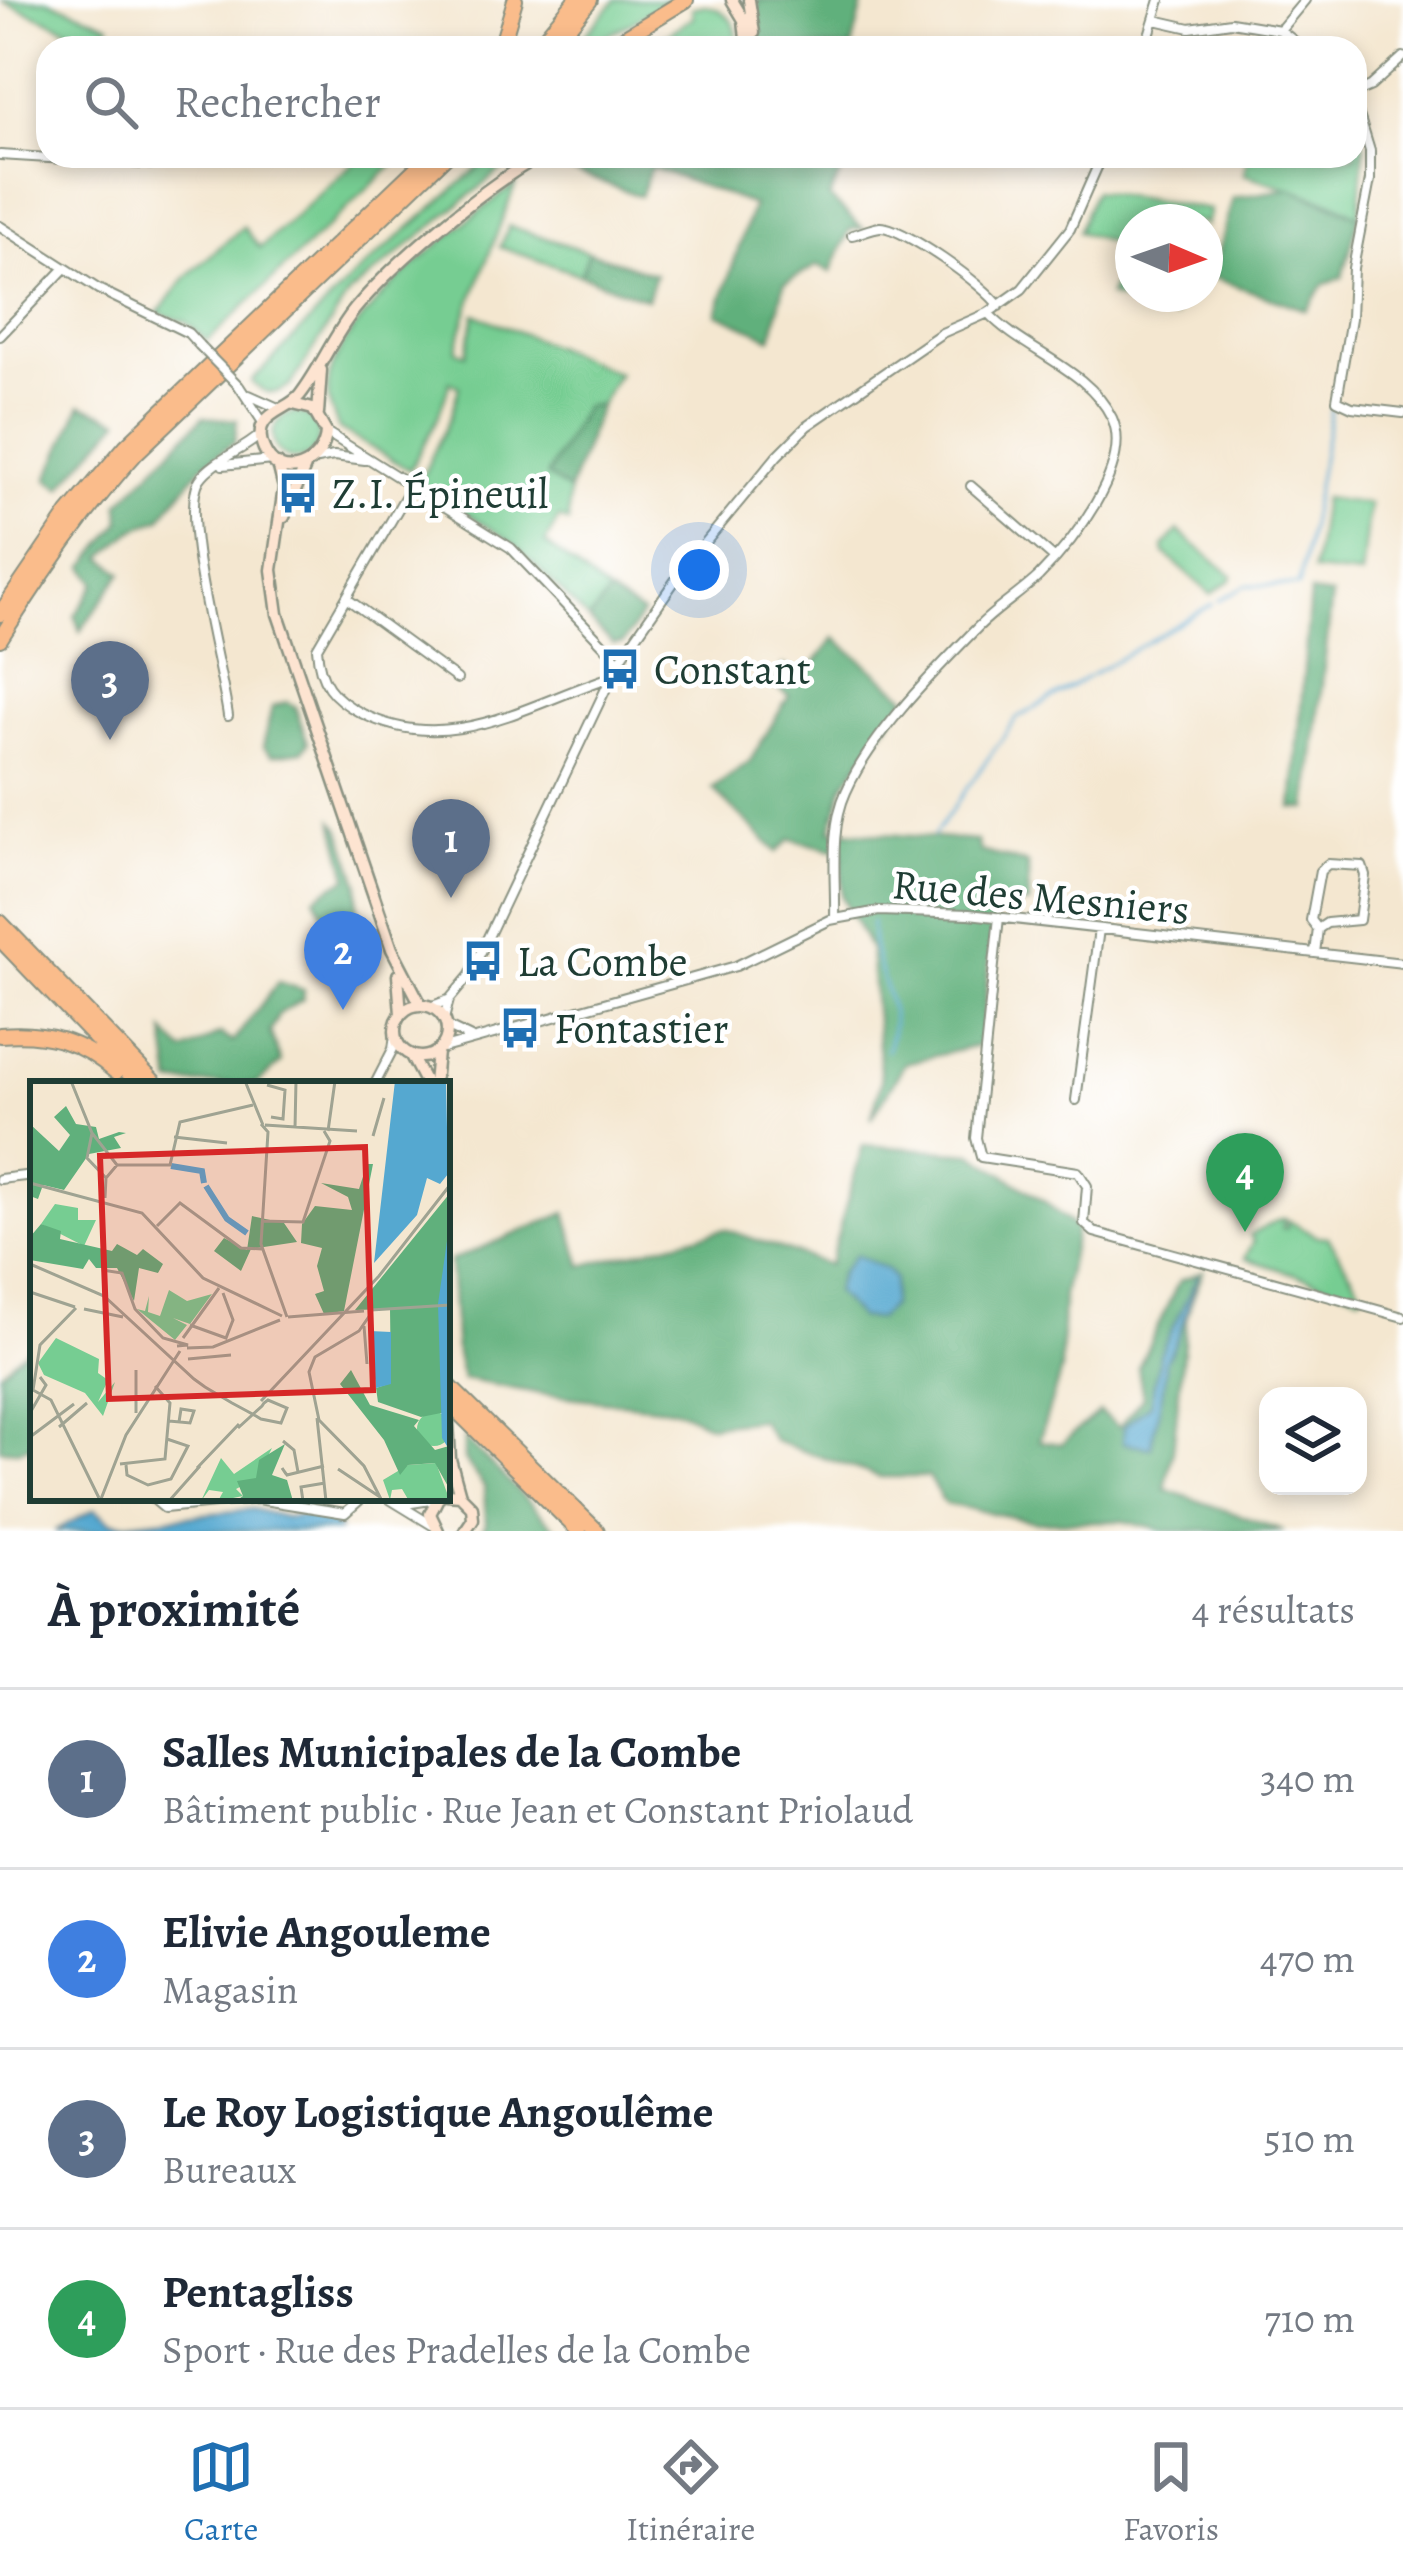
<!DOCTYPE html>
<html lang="fr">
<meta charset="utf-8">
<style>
body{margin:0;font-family:Alegreya,serif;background:#f2f2f3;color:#1f2937}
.controls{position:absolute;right:36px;bottom:36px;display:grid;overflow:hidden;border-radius:24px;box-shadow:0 6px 18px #0003}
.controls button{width:108px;height:108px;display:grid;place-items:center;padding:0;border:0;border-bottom:3px solid #e0e1e3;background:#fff;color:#1f2937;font:60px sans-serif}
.compass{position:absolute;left:1115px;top:204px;width:108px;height:108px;border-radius:50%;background:#fff;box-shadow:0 6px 18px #0003;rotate:92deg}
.you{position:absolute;left:699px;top:570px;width:42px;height:42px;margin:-30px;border:9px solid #fff;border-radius:50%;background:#1a73e8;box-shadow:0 0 0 18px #1a73e833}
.badge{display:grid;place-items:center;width:78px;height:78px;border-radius:50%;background:#1f6fb2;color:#fff;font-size:39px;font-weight:700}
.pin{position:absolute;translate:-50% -99px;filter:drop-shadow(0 3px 6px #0008)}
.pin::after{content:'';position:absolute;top:63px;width:42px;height:36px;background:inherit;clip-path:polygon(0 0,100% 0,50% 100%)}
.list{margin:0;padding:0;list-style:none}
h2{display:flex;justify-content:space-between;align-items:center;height:156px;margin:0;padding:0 48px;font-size:51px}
h2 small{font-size:39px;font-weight:400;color:#747a83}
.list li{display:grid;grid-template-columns:78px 1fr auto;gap:36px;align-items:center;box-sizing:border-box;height:180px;padding:0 48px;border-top:3px solid #e0e1e3}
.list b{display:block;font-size:45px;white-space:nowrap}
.list p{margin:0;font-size:39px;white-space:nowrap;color:#747a83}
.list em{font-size:39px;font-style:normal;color:#747a83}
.icon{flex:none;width:66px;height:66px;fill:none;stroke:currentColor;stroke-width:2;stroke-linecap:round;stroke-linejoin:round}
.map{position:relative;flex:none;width:1403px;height:1531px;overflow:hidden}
.search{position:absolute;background:#fff;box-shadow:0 6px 18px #0003;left:36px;right:36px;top:36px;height:132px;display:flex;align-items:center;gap:30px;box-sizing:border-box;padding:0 42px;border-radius:36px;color:#747a83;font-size:45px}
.sheet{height:876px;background:#fff}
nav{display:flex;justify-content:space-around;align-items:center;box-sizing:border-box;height:168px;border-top:3px solid #e0e1e3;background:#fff;font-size:33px;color:#747a83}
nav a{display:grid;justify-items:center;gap:6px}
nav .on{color:#1f6fb2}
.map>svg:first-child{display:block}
.green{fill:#76cd92;stroke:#4a8563;stroke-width:3}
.forest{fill:#60b07c;stroke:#407658;stroke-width:3}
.water{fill:#55a8d0;stroke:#3a7282;stroke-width:3}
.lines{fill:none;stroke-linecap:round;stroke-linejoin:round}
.stream{stroke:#55a8d0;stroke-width:3}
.street-casing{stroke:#8a9282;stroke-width:12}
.secondary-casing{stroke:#8a9282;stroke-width:15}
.highway-casing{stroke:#8a9282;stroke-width:18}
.street{stroke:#fff;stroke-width:8}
.secondary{stroke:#fde4d1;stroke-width:10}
.highway{stroke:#fabc8b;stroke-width:14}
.street-bridge-casing{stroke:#8a9282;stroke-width:12;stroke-linecap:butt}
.street-bridge{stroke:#fff;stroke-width:8}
.labels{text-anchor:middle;stroke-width:9;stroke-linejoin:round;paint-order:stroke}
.poi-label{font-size:42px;fill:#1f3d34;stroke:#fff;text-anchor:start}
.street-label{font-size:42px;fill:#1f3d34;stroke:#fff}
.inset-river{fill:none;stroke:#55a8d0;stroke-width:6}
.inset-road{fill:none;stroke:#9fa392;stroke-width:3}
.view{fill:#d62828;fill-opacity:0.15;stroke:#d62828;stroke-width:6}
.inset-edge{fill:none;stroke:#1f3d34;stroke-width:6}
</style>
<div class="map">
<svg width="1403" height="1531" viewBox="0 0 1403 1531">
<rect width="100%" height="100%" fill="#fff"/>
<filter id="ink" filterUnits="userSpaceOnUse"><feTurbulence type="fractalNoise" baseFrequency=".00833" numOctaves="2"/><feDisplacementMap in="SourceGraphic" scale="24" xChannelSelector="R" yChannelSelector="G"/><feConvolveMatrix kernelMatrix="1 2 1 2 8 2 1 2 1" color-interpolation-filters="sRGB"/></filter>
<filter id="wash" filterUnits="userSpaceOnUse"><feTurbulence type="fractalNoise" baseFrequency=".004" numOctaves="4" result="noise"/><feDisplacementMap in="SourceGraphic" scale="48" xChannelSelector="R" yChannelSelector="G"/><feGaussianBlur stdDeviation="2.7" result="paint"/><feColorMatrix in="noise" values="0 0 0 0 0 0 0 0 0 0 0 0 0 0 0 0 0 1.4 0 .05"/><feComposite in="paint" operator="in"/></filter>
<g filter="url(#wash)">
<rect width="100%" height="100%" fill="#f4e7d0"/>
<path class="green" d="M0,0H49L110,25L100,42Z
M616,0H670L586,48H573Z
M705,5C727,10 741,24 736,48H648L693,17L692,8Z
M1355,116L1364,147L1359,216L1335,203L1244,174L1248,156H1355Z
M361,156H402L208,341L186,322L158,313L188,275L243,227L260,248Z
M492,156H518L349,294L291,385C276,396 266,395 251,382L353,277Z
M516,183L466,315L456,350L466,354L475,314L618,373L600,405L584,407L547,475L569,491L568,522L559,518L545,543L609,594L589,620L513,543L419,483L450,418L459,387L450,382L438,417L410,470L339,429C335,419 328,405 328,394C324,323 465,224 516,183Z
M1094,191L1210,210L1205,227V222H1133V294H1185L1174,317L1109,296L1128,248L1078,232Z
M509,226L589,252L581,275L500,247Z
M273 436a23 23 0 1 1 46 0a23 23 0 1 1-46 0Z
M1323,498L1369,504L1361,576L1313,571Z
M1178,531L1232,575L1231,580L1211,594L1165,554L1164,547Z
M1280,1219H1284L1282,1228H1287V1220L1317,1236L1328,1237L1363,1292L1360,1295L1245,1258L1254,1241L1250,1235Z"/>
<path class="forest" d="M757,0H864L852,48H761Z
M603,156H849L829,197L863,229H850L831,272L818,265L784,284L772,338L717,313L753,205L651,167L640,196L563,168Z
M1291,188L1359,216L1343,277L1325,283L1306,310L1211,277L1233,198Z
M589,252L655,274L647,299L581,275Z
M81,405L120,420L61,488L48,479Z
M600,405L569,491L547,476L584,407Z
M203,417L237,420L235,442L202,466L160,519L133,530L103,557L122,573L80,631L75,616L96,583L85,567L121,521L119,504Z
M1310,593L1332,596L1308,809L1293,808Z
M609,594L642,614L623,643L613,644L589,620Z
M835,638L907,697L843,786L831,830L977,841L980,851L1028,864L1029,904L995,901L981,1045L905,1063L871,1119L881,1082L870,949L842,897V852L791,839L777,852L713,789L750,761L789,696L773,685L783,665L804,677Z
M286,702L295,706L308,743L302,751L272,755L263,747L272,707Z
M334,821L340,827L359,883L357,921L328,934L322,927L327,922L315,897L348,877Z
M278,982L304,990L303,999L279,1014L270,1032L281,1062L257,1084H172L165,1032L184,1052L220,1034L233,1042Z
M863,1145L972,1153L1043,1200L1076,1228L1063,1296L1061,1371L1039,1441L1061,1444L1099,1412L1119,1427L1143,1397L1138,1368L1179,1281L1203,1271L1187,1314L1173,1450L1165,1489L1284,1531H1164L1123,1521L1037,1522L945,1504L928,1477H880L774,1441L760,1420L710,1425L675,1409L542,1394L462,1379L456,1355L450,1261L566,1213L582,1266L725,1229L829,1265Z
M33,1343V1444L18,1450L0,1449V1372Z
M464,1438L558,1531H482L486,1524L484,1486L464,1460Z"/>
<path class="water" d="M855,1255L886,1269L894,1279L891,1306L878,1319L859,1318L835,1292L840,1274Z
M1198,1275C1190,1300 1178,1343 1165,1362C1166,1391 1155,1418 1151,1447L1123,1443L1124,1426L1150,1404L1160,1354Z
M95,1509L111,1522L123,1523L253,1509L285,1517L324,1514L339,1528V1531H55Z"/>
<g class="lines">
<path class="stream" d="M1219,600L1247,585L1299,586L1331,408
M934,835L1016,719L1212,604
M872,922C870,960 890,986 893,1021C893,1030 889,1041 887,1051"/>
</g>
</g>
<g filter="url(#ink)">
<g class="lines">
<g class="street-casing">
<path id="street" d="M1155,20L1190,28L1231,22L1280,30L1303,48
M1280,30L1305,0
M1145,48L1160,0
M1355,93L1371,86L1403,57
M1355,102L1370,151V180L1353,268L1351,318L1337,400L1352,407L1403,413
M0,155L163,165
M0,226L98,289L188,333L199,345
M852,235C861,233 871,228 880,227C902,226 986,286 999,306
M0,336L65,268
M239,386L264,424
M249,395L278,408
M326,432L511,548L619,661
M317,459L334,456L365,460
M223,465L272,460
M412,485L317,648C319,682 332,698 361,713C449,758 527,704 611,677
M971,486L1054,558
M346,598L457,679
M228,716C222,668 178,512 200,479C213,460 243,451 260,435
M999,917L976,1138L981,1157L1078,1172L1087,1186L1084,1223L1094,1232L1403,1317
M835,918C836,878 829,829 846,792C871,735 933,673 976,629C995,609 1019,595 1039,576C1071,544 1134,466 1112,418C1088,368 1023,351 988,313
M1315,953L1318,929L1311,920L1320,871L1328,864L1362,866L1365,875L1359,920L1327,923L1318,929
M430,1007L448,1000
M444,1019L449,1000L470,975L619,661L681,572L777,456L807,426L942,333L988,313L1022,289L1070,229L1102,156
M446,1026L471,1038
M440,1049L736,966L830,920L879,911L969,914L1403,963
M375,1084L393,1049L395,1035
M1076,1100L1099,929
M0,1179L33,1175
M152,1498L164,1508L257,1499L345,1513L362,1498
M388,1498L432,1525
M405,1504L437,1499"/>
</g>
<g class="secondary-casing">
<path id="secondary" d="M732,0L744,20L747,48
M749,0L754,33
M293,404L313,409L326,432C325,465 280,486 264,449C249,413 287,412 300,395C321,368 333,336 355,309C395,261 485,186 540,156
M318,414L321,370
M278,464L284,488L272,570L278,614L392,949L421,1005
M284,517L305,467
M398,975L401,1014
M395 1031a26 26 0 1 1 52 0a26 26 0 1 1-52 0Z
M411,1056L426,1084
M434,1084L437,1052
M447,1403L450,1459L460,1495
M447,1494L460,1495L472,1507L473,1519L465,1531
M438,1531L430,1514L438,1498"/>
</g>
<g class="highway-casing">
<path id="highway" d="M501,48L515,0
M536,48L576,0
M551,48L590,0
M607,48L686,0
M0,614L69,513L126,446L429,156
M0,639C42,573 84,511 136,453L446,156
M0,922L156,1084
M0,939L139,1084
M0,1035C46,1031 81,1041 116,1072
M447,1384L597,1531
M447,1401L579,1531"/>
</g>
<use href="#street" class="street"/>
<use href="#secondary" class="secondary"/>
<use href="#highway" class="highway"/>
<g class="street-bridge-casing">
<path id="street-bridge" d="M199,345L239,386"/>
</g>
<use href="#street-bridge" class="street-bridge"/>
</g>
</g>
<defs>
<g id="bus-bare" transform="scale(3.24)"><path d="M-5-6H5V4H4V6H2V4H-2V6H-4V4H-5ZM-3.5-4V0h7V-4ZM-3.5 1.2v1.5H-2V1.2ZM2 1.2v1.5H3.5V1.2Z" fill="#1f6fb2" stroke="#fff" stroke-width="2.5" paint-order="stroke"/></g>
</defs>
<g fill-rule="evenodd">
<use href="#bus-bare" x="298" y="493"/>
<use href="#bus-bare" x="620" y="669"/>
<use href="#bus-bare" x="483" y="961"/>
<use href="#bus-bare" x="520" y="1028"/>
</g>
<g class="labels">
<g class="poi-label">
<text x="332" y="508">Z.I. Épineuil</text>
<text x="654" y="684">Constant</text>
<text x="517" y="976">La Combe</text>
<text x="554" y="1043">Fontastier</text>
</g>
<g class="street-label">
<text transform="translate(1041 896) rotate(5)" y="15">Rue des Mesniers</text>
</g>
</g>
<g transform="translate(30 1081)">
<rect width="420" height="420" fill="#f4e7d0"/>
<path d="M25,123L48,127V139H66L54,165L11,143ZM139,209L157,220L182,213L160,243L143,237L157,244L145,259L107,228L115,230L119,215L118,231L130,235ZM26,257L69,278L68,292L78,299L68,321L85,301L73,335L55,312L14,294L8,282ZM387 348a17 17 0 1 1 34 0a17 17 0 1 1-34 0ZM242,367L227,397L206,408L213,415L188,420L193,411L179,409L171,420L191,377L204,393ZM406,382L420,420H379L372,408L362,409L360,419L353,399L378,384Z" fill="#76cd92"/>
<path d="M36,25L46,43L66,46L69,58L89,51L96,52L84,56L91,67L59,73L34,109L13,104L8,118L0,115V43L29,70L40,54L24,36ZM337,83H343L314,230L294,233L285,213L294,210L287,185L292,167L271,162L272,143L285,125L322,129L318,116L291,102L329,108ZM420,112L419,141L420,409L405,382L378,384L370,394L354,359L310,303L321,289L340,324L389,339L384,345L405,369L419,365L416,331L391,336L348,321L346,307L361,302L360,228L325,229ZM222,135L254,142L267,161L221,168L211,190L184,170L194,157L217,169ZM11,143L31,150L30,158L82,170L87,163L107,174L113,168L133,183L128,192L109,187L104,220L87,187H66L59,178L53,188L0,179V156ZM255,363L242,394L257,399L263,420H206L213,415L207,400L226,397L229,379Z" fill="#60b07c"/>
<path d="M365,0H416L418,93L410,103L397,97L387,134L344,182ZM420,139L418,237L420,370L412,357L408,223ZM340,250L361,251V303L346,307Z" fill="#55a8d0"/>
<path class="inset-river" d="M141,85L172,90L174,102M176,105L197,138L217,152"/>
<path class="inset-road" d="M41,0L62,52L87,84M215,0L233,44M237,4L255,9L253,38L241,36M231,43L238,51L231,163L257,236M235,44L327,50M265,47L266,0M298,50L305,0M62,52L57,77L76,97M343,55L354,17M144,56L197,62M0,102L112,132L173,197L252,235M75,117L76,97L87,84H140L150,41L223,24M231,140L273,141L300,60L294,50M127,145L150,122L211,167L232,168M0,183L74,215L164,298L175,306L202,322L215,329L226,335L231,338L251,342L257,327L238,319L234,322L232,325L208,347M72,189L92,192L105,228L133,257L158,264L147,265M0,211L45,226M54,228L93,236M341,229L420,224M340,234L329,250L285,276L279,291L289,339L334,385L352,420M258,236L334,230M160,244L196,257L203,239L193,212M334,245L337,283M153,257L189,207M157,267L183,266L250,239M158,278L201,274M106,289V332M3,309L21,319L69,417M3,309L10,264L46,227M231,320L349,195L420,104M0,332L16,304L10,296M287,337L296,420M139,340L160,342L164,330L151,328L149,341M29,346L57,322M0,356L44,323M253,360L264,369L268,391M90,383L135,378L140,322L125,305M96,384L97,394L118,404L141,398L158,365L137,358M167,387L209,343M308,388L350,416M256,393L252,387L257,394L294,385M71,418L96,354L150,270M139,420L170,385M273,420L271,406L295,402"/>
<path class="view" d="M335,66L343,309L79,318L70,75Z"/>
<rect width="420" height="420" class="inset-edge"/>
</g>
</svg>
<div class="controls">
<button><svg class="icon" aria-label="layers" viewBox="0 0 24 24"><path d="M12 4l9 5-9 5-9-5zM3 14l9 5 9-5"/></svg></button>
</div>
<svg class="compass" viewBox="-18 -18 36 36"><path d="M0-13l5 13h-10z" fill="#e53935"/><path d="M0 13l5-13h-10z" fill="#747a83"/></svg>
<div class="you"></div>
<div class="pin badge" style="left:451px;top:898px;background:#5c6f8a">1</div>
<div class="pin badge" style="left:343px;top:1010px;background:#3f7fe0">2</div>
<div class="pin badge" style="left:110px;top:740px;background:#5c6f8a">3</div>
<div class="pin badge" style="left:1245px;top:1232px;background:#2e9e5b">4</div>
<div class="search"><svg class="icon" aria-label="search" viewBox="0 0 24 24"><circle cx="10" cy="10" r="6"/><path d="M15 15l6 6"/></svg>Rechercher</div>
</div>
<section class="sheet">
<h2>À proximité<small>4 résultats</small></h2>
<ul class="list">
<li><span class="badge" style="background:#5c6f8a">1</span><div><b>Salles Municipales de la Combe</b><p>Bâtiment public · Rue Jean et Constant Priolaud</p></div><em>340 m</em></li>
<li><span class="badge" style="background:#3f7fe0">2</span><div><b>Elivie Angouleme</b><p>Magasin</p></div><em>470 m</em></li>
<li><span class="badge" style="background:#5c6f8a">3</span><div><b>Le Roy Logistique Angoulême</b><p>Bureaux</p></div><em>510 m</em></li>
<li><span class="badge" style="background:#2e9e5b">4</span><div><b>Pentagliss</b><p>Sport · Rue des Pradelles de la Combe</p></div><em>710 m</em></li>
</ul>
</section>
<nav>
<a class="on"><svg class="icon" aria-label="map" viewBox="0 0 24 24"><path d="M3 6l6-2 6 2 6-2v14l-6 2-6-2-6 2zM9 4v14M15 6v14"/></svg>Carte</a>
<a><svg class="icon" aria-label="directions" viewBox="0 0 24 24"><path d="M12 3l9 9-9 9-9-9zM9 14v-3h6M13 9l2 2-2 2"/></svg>Itinéraire</a>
<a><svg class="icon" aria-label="saved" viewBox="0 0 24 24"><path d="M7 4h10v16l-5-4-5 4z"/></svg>Favoris</a>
</nav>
